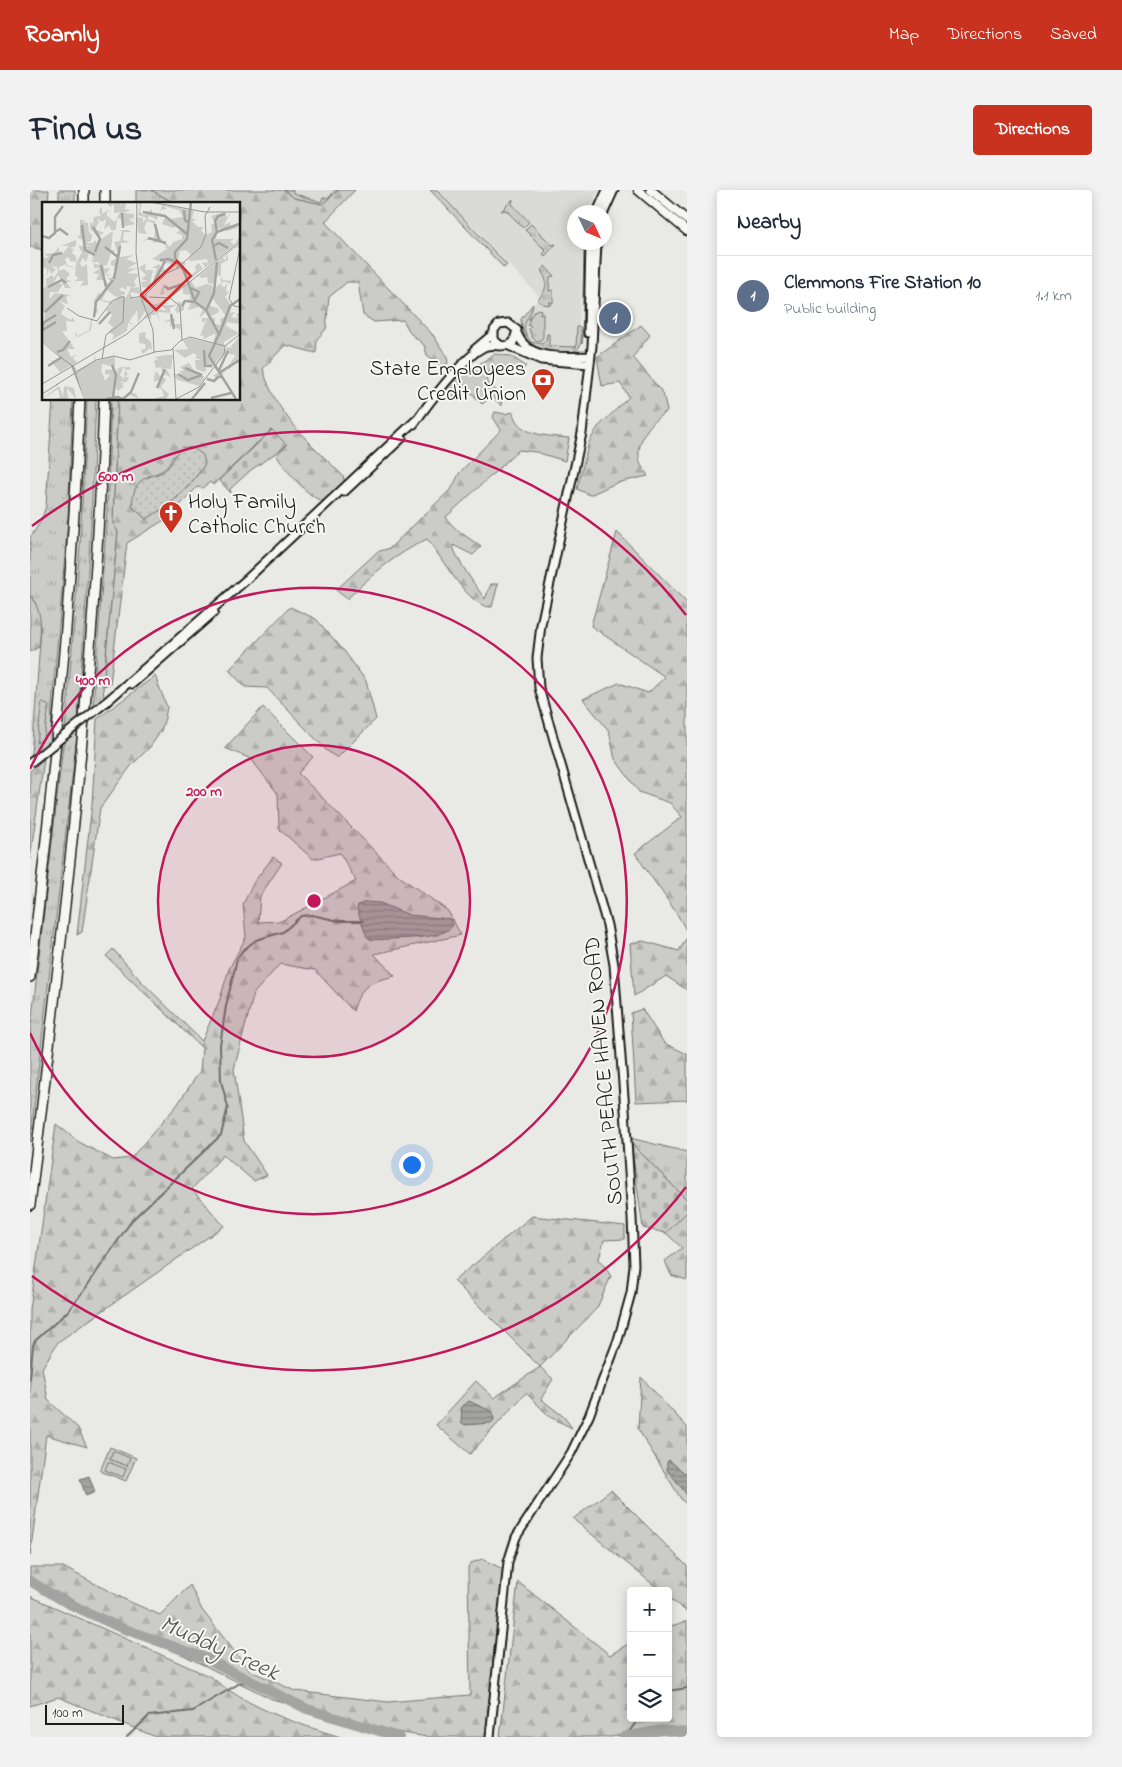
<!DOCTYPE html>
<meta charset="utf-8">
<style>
body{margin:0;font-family:"Indie Flower",sans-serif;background:#f2f2f3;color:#1f2937}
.controls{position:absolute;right:15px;bottom:15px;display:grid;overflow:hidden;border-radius:5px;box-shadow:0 2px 12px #0003}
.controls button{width:45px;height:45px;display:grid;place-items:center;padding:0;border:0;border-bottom:1px solid #e0e1e3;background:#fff;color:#1f2937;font:25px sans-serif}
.compass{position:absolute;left:537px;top:15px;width:45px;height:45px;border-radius:50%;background:#fff;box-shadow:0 2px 12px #0003;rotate:134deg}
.scale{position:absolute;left:15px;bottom:12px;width:79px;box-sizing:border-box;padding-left:5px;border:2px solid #1c1c1c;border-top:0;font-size:14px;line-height:18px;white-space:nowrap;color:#1c1c1c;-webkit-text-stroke:4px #f6f6f2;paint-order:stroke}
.you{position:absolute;left:381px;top:974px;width:18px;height:18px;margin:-12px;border:4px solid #fff;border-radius:50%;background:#1a73e8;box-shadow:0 0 0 8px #1a73e833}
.badge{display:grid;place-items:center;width:32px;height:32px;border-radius:50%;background:#c8321e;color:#fff;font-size:16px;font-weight:700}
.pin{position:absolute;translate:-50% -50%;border:2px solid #fff;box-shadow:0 1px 5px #0006}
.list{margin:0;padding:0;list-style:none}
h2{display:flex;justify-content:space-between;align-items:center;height:65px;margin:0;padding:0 20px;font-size:21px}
h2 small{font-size:16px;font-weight:400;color:#747a83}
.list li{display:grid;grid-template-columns:32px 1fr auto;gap:15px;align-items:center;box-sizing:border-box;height:80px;padding:0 20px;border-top:1px solid #e0e1e3}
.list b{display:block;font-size:19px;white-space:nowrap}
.list p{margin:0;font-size:16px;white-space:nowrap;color:#747a83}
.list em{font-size:16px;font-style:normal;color:#747a83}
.icon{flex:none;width:28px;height:28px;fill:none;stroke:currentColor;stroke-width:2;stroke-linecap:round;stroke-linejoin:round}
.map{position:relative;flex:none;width:657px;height:1547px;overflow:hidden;border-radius:5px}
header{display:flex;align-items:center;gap:30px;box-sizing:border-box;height:70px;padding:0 25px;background:#c8321e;color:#fff}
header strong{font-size:24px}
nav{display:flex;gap:28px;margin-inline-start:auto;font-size:18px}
.intro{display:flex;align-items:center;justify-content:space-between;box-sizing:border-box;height:120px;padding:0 30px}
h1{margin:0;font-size:35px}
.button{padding:12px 22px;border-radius:5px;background:#c8321e;color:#fff;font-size:18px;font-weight:700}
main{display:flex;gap:30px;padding:0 30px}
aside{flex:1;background:#fff;border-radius:5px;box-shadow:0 2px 12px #0003}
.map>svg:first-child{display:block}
.built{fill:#dadad6}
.grass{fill:url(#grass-tufts);stroke:#747472}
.forest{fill:url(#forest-firs);stroke:#747472;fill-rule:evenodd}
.cemetery{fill:url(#cemetery-stones);stroke:#747472}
.park{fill:url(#park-dots);stroke:#747472}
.garden{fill:#cbcbc7;stroke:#747472}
.water{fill:url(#water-rules);stroke:#6d6d6c}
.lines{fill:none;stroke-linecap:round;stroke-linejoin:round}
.stream{stroke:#6d6d6c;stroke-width:2}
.river{stroke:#a3a3a1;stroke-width:10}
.secondary-casing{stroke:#1c1c1c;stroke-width:11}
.primary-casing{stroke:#1c1c1c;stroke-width:11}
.highway-casing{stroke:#1c1c1c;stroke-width:12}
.secondary{stroke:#f6f6f2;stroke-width:7}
.primary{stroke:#f6f6f2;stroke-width:8}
.highway{stroke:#f6f6f2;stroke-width:9}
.secondary-bridge-casing{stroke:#1c1c1c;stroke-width:11;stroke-linecap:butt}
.secondary-bridge{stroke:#f6f6f2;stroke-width:7}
.ring{fill:none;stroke:#c2185b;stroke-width:2.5}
.labels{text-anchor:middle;stroke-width:4;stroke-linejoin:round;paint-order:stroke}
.poi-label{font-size:22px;fill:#1c1c1c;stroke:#f6f6f2;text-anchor:end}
.street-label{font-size:22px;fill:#1c1c1c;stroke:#f6f6f2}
.water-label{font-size:24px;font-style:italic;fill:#525251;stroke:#f6f6f2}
.inset-river{fill:none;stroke:#a3a3a1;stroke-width:2.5}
.inset-road{fill:none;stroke:#979795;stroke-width:1}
.view{fill:#d62828;fill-opacity:0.15;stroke:#d62828;stroke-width:2.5}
.inset-edge{fill:none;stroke:#1c1c1c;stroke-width:2.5}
.centre{fill:#c2185b;stroke:#f6f6f2;stroke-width:2.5}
.ring-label{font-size:15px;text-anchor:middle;font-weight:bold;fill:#c2185b;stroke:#f6f6f2;stroke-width:4;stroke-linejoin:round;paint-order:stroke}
</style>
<header>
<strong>Roamly</strong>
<nav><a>Map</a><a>Directions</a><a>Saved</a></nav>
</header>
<div class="intro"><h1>Find us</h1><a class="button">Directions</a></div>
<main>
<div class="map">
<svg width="657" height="1547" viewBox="0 0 657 1547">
<defs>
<pattern id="grass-tufts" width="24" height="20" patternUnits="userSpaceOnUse" patternTransform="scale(1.25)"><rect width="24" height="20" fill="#cbcbc7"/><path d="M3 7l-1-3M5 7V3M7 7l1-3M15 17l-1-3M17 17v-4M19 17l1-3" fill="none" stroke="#aeaeaa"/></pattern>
<pattern id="forest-firs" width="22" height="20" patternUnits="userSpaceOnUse" patternTransform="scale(1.25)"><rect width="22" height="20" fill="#cbcbc7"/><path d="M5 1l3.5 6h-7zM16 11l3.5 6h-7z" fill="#aeaeaa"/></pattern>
<pattern id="cemetery-stones" width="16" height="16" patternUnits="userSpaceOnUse" patternTransform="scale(1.25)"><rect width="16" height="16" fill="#cbcbc7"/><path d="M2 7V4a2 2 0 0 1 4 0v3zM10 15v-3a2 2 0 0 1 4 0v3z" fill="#aeaeaa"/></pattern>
<pattern id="park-dots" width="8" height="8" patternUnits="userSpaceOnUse" patternTransform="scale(1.25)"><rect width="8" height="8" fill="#cbcbc7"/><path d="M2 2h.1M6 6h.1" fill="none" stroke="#aeaeaa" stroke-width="1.8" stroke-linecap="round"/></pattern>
<pattern id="water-rules" width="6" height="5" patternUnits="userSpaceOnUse" patternTransform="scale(1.25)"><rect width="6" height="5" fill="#a3a3a1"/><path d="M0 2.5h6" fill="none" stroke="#848482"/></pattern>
</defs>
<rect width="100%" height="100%" fill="#e9e9e5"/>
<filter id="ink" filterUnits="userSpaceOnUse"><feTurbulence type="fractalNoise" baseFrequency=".02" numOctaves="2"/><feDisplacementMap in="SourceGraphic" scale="10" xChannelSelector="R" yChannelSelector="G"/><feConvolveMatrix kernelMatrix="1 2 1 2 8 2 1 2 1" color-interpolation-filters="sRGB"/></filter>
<g filter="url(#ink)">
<path class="built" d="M254,0H309L292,14Z
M408,0H569L558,22H544V52L553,53L548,155L545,160L517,159L497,149L492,130L510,107Z"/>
<path class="grass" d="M29,0H45V14H29Z
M106,0H121L146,14H106Z
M254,0H263V3L291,12L293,8L300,7L305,0H309L292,14L264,8Z
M483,9L482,14L499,32L493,38L476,20L471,21Z
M501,34L522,55L526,54L515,66L513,64L516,61L495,40Z
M554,53H559L556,121L552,154Z
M515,76L524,86L520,87L519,101L523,100V113L519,112L521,115L513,114L507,110C517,101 519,91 511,81Z
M503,114C502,129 486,132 501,152L512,154L516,150L517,144H519V156L546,157L547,137H551C551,142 552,151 550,156C544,169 508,159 498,153L492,138L491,129Z
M507,119L511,120L510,124L513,123V147L511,150L506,151L502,147L499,139L501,137L498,135L500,127Z
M23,209H43L38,330L22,515L21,553L6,565H2L11,437L5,412L0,405V348L11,331L16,316Z
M57,209H66L61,335L47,546L0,952V845L37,521L50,356Z
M81,209H88L83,333L88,342L73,496L74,510L63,518L77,322Z
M600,948L657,962V1010L601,953Z"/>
<path class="forest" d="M0,0H19L18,14H14V60L0,57Z
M121,0H254L264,8L292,14L309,0H325L295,32L403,145L417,167L418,173L412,177L397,165L394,155L381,144L373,130L344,132L333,125L328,92H317L299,107L296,139L287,149L286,163L255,155L233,179C246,226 280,252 313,286L315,293L295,311C282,313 253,276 246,265L257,255L241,240L183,295L180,292L173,298L167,297L139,327L97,353L80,494L73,496L88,342L83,333L88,209H209V14H146ZM143,266L175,274C156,302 144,312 116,329L102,316L118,286C131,282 138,280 143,266Z
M400,0H407L477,75L474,78Z
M611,135L620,145L603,167L633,203L637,221C621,231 607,249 609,269C610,275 615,281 618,286L586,293L560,305L547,299L559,252L568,237L599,207L590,193L572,196L567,167Z
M465,164L480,166L496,176L493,179L471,178L469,174L456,184L459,187L456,190L470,205L472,216L458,203L454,206L456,211L452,214L438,199L429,201L419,209L414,202L422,192L439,178L450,183L454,179L449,174Z
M465,222L475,224L483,222C486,246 520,246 539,248L535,271L506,262L489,260L416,327C424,341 439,347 451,357L443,365L423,355C424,366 447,398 455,409L461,394H468L462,417C439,419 412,367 397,349C365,365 342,384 317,409L306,400L347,362L360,358L422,298L430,282L471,240L463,227Z
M587,342L657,413V742C643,714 622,690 605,663L652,627L640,613L609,602L585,569L579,541L553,509L589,493L618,503L635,487L561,436Z
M0,405C13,422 11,437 9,457L0,462Z
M260,417L286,429L315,462L336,491L346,529L307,568L296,560L237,498L215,497L199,480Z
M125,486L137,517L135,528L131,541L120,557L101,576L70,618L52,742L47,745L62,614L67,529Z
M12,511L19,516L14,547L7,553Z
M233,517L283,567L268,583L369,686L418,721L431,745L344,764L365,786C339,792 331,795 323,821L285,780L250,774L224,803L204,879L214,951L237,985L224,991L193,965L162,999L194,1036L28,1152L12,1178L18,1210L48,1238L57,1257L16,1245L0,1365V1120L26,934L49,952L83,970L101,968L147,915L170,881L172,858L76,766L83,759L110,790L172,851L190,809L199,779L216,747L213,714L224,692L243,667L252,673L230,706L228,732L251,731L326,691L310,663L283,669L249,639L248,604L221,569L195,558Z
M14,569L0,669V581Z
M657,747V800L636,786L604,806L600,754L613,751L649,761Z
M612,819L634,853L657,864V910L606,912L601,823Z
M657,1022V1090L641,1085L635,1071L652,1058L636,1043Z
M502,1026L595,1036V1049L574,1050L569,1069L581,1086L567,1118L510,1177L523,1189L511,1209L534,1227L542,1238L520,1227L496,1203L440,1264L406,1235L446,1191L464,1208L510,1177L424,1091Z
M611,1187L657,1237V1315L651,1309L608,1239Z
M581,1300L657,1376V1422L638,1407V1401H631L543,1329Z
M452,1369L473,1379L455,1547H397L361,1541L242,1509L0,1389V1377H33L98,1411L130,1425L160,1395L172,1420L219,1480L265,1501L358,1512L440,1505L438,1377L441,1373Z
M488,1392L580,1465L601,1452V1528H638V1437L657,1431V1543L606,1541L582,1547H470Z
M0,1406L181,1487C219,1518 264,1533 311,1547H126L28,1507L0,1516Z"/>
<path class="cemetery" d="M242,240L257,255L221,280L200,299L201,303L189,290Z
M601,953L657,1010V1022L636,1043L613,1038Z"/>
<path class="park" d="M152,257L163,258L173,265L175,274C158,299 142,315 116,329L102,316C104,277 126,293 139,276C145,269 143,266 152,257Z
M80,1257L106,1268L96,1291L70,1281Z"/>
<path class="garden" d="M83,1261L100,1268L97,1276L80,1269Z
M78,1272L96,1279L93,1287L75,1280Z"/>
<path class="water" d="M336,712L350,713L379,725L420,729L423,735C414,751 360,748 342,750L337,747L327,719L328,715Z
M439,1211L463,1222L464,1230L461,1233L435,1235L431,1232L432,1217Z
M639,1270L657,1285V1305L637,1279V1272Z
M59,1286L65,1302L56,1306L50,1289Z"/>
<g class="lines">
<path class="stream" d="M0,1189L3,1155L5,1151L37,1122L55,1099L102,1030L191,945L198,917L191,891L190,855L196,816L207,769L212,761L226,750L253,742L271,726L282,725L309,731H333
M638,1501L657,1498
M596,1546L609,1528
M97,1547L119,1526L163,1521L210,1493L216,1491L227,1493"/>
<path class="river" d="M0,1391L37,1413L89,1437L175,1468L277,1519L369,1547
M594,1547L632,1540L657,1543"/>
<g class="secondary-casing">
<path id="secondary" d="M567,22L577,0
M574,22L584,0
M487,143C498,172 535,166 559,166
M558,143L560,52
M479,156L511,170L559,174
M444,160L463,144
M384,234C398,214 433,167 454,157C464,153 474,159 483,153L487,140L478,133L469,134L464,140V150L471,156
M314,302L372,248
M102,494L184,422
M75,513L217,389L386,230
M460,1547L478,1372L486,1347L541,1263L559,1226L588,1150L601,1103L604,1075L602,1028L595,920L584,775L577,735L509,498L507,468L511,435L552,243L562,156L567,52"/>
</g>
<g class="primary-casing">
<path id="primary" d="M608,0L657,41
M621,0L657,30"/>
</g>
<g class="highway-casing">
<path id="highway" d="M75,0V14
M54,14V0
M0,787C24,595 42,402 50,209
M0,1015C32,747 66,479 74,209"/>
</g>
<use href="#secondary" class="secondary"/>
<use href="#primary" class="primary"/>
<use href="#highway" class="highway"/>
<g class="secondary-bridge-casing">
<path id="secondary-bridge" d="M0,573L75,513"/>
</g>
<use href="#secondary-bridge" class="secondary-bridge"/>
</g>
</g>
<circle cx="284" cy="711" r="156" fill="#c2185b" fill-opacity=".12"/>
<g class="ring">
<circle cx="284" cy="711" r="156"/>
<path d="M0 579A313 313 0 1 1 0 843"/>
<path d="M656 997A469 469 0 0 1 2 1086M2 336A469 469 0 0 1 656 425"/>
</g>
<defs>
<g id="bank-pin" transform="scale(1.25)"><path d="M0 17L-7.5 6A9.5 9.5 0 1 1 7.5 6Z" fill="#c8321e" stroke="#f6f6f2"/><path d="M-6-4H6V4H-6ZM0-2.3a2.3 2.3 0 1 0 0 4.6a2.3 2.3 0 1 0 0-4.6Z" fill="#fff"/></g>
<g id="church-pin" transform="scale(1.25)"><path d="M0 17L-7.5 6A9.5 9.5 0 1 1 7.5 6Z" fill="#c8321e" stroke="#f6f6f2"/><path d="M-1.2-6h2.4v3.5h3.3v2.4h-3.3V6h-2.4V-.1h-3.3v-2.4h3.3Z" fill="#fff"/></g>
</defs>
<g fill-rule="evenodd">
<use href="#bank-pin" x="513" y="190"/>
<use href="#church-pin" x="141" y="323"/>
</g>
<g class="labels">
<g class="poi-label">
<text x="496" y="185">State Employees<tspan x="496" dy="25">Credit Union</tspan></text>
<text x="158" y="318" text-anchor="start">Holy Family<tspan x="158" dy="25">Catholic Church</tspan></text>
</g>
<g class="street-label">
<text transform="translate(572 881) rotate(-95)" y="8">SOUTH PEACE HAVEN ROAD</text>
</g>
<g class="water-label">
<text transform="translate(190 1457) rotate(24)" y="8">Muddy Creek</text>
</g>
</g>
<g transform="translate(12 12)">
<rect width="198" height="198" fill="#e9e9e5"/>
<path d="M146,80L126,95L123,100L126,102L121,101L111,110L115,113H109V118L106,115L102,117L115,104L101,117L105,110L103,109L96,121L95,108L87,120L94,123L86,121L85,129L70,138L72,133L66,130L71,125L66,121L70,113L64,108L76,95L74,92L84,95L87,91L92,97L106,92L104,101L111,106V102H116ZM17,184L21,194L22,184L32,186L34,197L25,186L26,197H14L18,195L16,187L0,197Z" fill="#cbcbc7"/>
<path d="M79,0L84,2L83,7L89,8L81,11L92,12V16L87,17L93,22L80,25V17L75,16L74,28H69L67,23L62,28L64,17L60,20L55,16L57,20L53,27L62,31L58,33L59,37L71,29L69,48H72L73,54L76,52L72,40L78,39L80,29L76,28H86L89,30H82L81,38L89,40L79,41L78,55L92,53L84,57L95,61L85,67L96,66L85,71L97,72L92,79L94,84L90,86L97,85L99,92L89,90V96L87,91L85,94L89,85L85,84L84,88L80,85L77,88L83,90V92L74,95L65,88L60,98L69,100L85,96L87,108L92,106V102H102L95,104L93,112L86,117L87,109L84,106L79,109L75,113L80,119L77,118L76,122L74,112L68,110L72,108H66L70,105L67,101L56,98L53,102L56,109L50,118L49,128L36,135H35L34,132L33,131L34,133L33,135V136L32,135H33V130L34,131L36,134L47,128L49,118L52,113V99L57,90L59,94L64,86V78H54L57,72L51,71L58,66H52V61L57,63V60H49L53,56L50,57L51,54L47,51L44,60L41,56L38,61L40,65L45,62L46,83L38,84L42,79H32L37,76L33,74L34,61L40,50L36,44H53L41,43V38L35,35L38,33V18H43L41,20L46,21L47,30L50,33L49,39L44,41H51L53,38L55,41L58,36L48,27V20L51,22L52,15L59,14L57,9L60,5V12L66,8L70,10L65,9V14L73,20L78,10L72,11V2L68,5L65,1H78L81,4ZM69,51L75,56L69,59V63L75,65L70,66L74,67L70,76H65L69,79L66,82L61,75L63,71L65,74H69L64,72L68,66L63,67L61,64L65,63ZM96,0H100L98,9L102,13L110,7V11L117,14L120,3L101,0H107L152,9L150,16L155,18L150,19L156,25H162L159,28L163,33L170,30L169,23L173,21L169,14L184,10V16L189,10L182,23L189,20L188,24L196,22L195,26L185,29L176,26L174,37H193L188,39L192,43L197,35V40L163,66L160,60L166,61L165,57L149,59L146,58L149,53L144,48L138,49L136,58L144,61L142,64L147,75L154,69L153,64L157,61L161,67L134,87L130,85V90L129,86H122V92L118,93L121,82L127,86L145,78L139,66L135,68L132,62L131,67L130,63L127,68L129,62L125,61L120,63L124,70L118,71L121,75L107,86L100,85L99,80L106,79L99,77L104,73L97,66L104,61L103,68H111L108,81L111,80L115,66H110L117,62L119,65L122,61L110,57L126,46H122L125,45L120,41L122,38L111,41L112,38L107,37L100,40L107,35L112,36L113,29L111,21L105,19L102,26L105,32L96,31L95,15L101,16V21L104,16L96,13L98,3ZM122,4L137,8L141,15L127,17L118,13L119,8L125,7ZM108,14L115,18L116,14L123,15L120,22L131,26L135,24L138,28L134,31L140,33V37L131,40L128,45L115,32L113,19L105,17ZM34,38V44L28,46L32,47L30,51L34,54V60L28,59L27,55L23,57L25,63L34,66L24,64V62L17,65V69L22,67L28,72L24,77L30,80H24L29,86H23L16,73L12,80L21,82L16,90H8L7,97L13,91L28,93L24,95L26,102L19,100L20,97L18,100L23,104L19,112L29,118L31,115L33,120L24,119L25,129H20L33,147H25L29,155L35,152L31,156L35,160L31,163L0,141L3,111L0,110V88L5,83L0,79L4,82V77L10,73L12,76L16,70L15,65L10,64L14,68L9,72L7,67L5,74V67L0,65V52L2,56L7,55L2,52L12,51L17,45V50L21,51L27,44H19ZM197,42V45L193,46L181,56L183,58L186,52V58L179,62V74L176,73L171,82L166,81L165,75L159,76L157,74ZM179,75L181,78L189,79V82L181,79L179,84L183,85L184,82H185L184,89L187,90L183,95L190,104L188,111L193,110L189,115L196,116L194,112L197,111V122L185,120L184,124L197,131L182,140V150L170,165H162L165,168L162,170L154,167L153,158H159L153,156L155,154L152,151L143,156L132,148L146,147L141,139L148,136L173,142L177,135L171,140L174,131L162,137L161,133L158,134L164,118L160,121V116H166L164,110L157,116L161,107L158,105L146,108L149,100L142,99V108L135,111L133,108L137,99L140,102V99L148,97V93L141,92V85L149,79L154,86L164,82L170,83L172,91L175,84H178L175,83L179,82ZM171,97L184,114L178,117L179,123L173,122V116L168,115L177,110L176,106L166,103ZM133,100V104L128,106L129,116L133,117L132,122H139L138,128L134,125L131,127L130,123L128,125V119L121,120L128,117L129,111L116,110L118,121L115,111H111L115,107L125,109L119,103H132ZM104,130L103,135L109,140L110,148L108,146L101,152L99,148L104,146L103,142L97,141V131ZM196,136V160L186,168L184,167L194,153L186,152L179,161L184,150L174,163L178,168H185L172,179L174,175L171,174L177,170L172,165L185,145L188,146ZM52,152L58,176L60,170L63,179L68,173L63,172V168L73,167L77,171L75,167L82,164L78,173L82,177L83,165H88V168H83L86,172L83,175H87L85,180H78L83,182H79L82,184L76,189L74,185L72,194H76L82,196L89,191H93L97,197L88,193L82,197H42L32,164L35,168L52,159ZM125,153H131L129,167L119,166L126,169L129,176L123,172L121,175L124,178L119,185L127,192L124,197H111L122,194L120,187L114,185L119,177L112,180V175L114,169L118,174L122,171L119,168V165L114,166L112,159L116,157L112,155ZM147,161L153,170L163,175L157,184L136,178L130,172H140L137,169H142L138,165Z" fill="#cbcbc7" fill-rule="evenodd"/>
<path d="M73,154V165L60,162L59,178L66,196L76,195V197H42L33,170L54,159Z" fill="#cbcbc7"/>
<path d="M20,156L28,164L18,170L9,159Z" fill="#cbcbc7"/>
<path d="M0,141L32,164L42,197L29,164Z" fill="#a3a3a1"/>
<path class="inset-river" d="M149,0L145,37L133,50V56L142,69L153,100L164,108L177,132L167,154L194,197M142,8L143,18L147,21M101,10L123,14L146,33M80,11L81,26M113,22L117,38M40,23L43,48L53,53M51,25L58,37L53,50M13,30L18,27L26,33M175,30L197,22M0,34L7,36L13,31V15L21,4M106,36L124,41M172,44L177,41L186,46M63,45L76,55M118,58L127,57L136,61M174,58L170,38L175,30L173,19L176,14L183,12M7,61L11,53L20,51M59,63L64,85M72,77L78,44M111,82L123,59M123,84L126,87L141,82M6,85L20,78L24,81M149,86L157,90L153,98M140,104L143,99L153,100M164,109L172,91L175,60M3,110L21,93M129,112L132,127M52,115L54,100L71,78M57,122L68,110M0,128L1,121L14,113M1,128L14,120M177,133L188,104L198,97M162,148L163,164H170M15,150L21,148L28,139M70,163L74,173L71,195M6,164L20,155M143,166L160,173M177,168L186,149M178,170L198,158M136,172L146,178L160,173M165,177L172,179L176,175H181M115,186L123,167M169,196L189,191M64,197L76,195L80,197M81,197L89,190L97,171M150,197L163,181"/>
<path class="inset-road" d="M95,0L94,51L100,98L111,128L112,150M109,0L163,10H198M198,46L187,97L192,104L198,105M107,95L128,96L138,104L140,138M88,96L102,94L125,71L134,67L159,45L164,32L163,14L168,5M25,106L37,114L55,119L70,99L82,94M106,113L198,40M81,120L82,95M131,146L134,197M112,150L129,148L138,139L148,135L183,144L198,132M60,157L64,133L81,120M0,182L85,132L105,114M14,183L54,158L72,154L88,158L113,150M0,192L16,182M134,197L157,185L182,152L183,144"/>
<path class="view" d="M135,59L149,74L114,108L99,93Z"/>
<rect width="198" height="198" class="inset-edge"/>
</g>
<circle cx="284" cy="711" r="8" class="centre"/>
<g class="ring-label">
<text x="86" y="291">600 m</text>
<text x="63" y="495">400 m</text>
<text x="174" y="606">200 m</text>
</g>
</svg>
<div class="controls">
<button>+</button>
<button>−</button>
<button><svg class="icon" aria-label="layers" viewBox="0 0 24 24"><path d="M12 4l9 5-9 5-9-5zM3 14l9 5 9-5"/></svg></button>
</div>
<svg class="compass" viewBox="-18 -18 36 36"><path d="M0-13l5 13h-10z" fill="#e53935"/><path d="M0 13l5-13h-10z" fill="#747a83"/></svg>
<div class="scale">100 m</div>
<div class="you"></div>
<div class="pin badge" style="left:585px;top:128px;background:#5c6f8a">1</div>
</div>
<aside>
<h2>Nearby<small></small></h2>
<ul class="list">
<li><span class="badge" style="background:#5c6f8a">1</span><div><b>Clemmons Fire Station 10</b><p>Public building</p></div><em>1.1 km</em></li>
</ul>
</aside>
</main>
